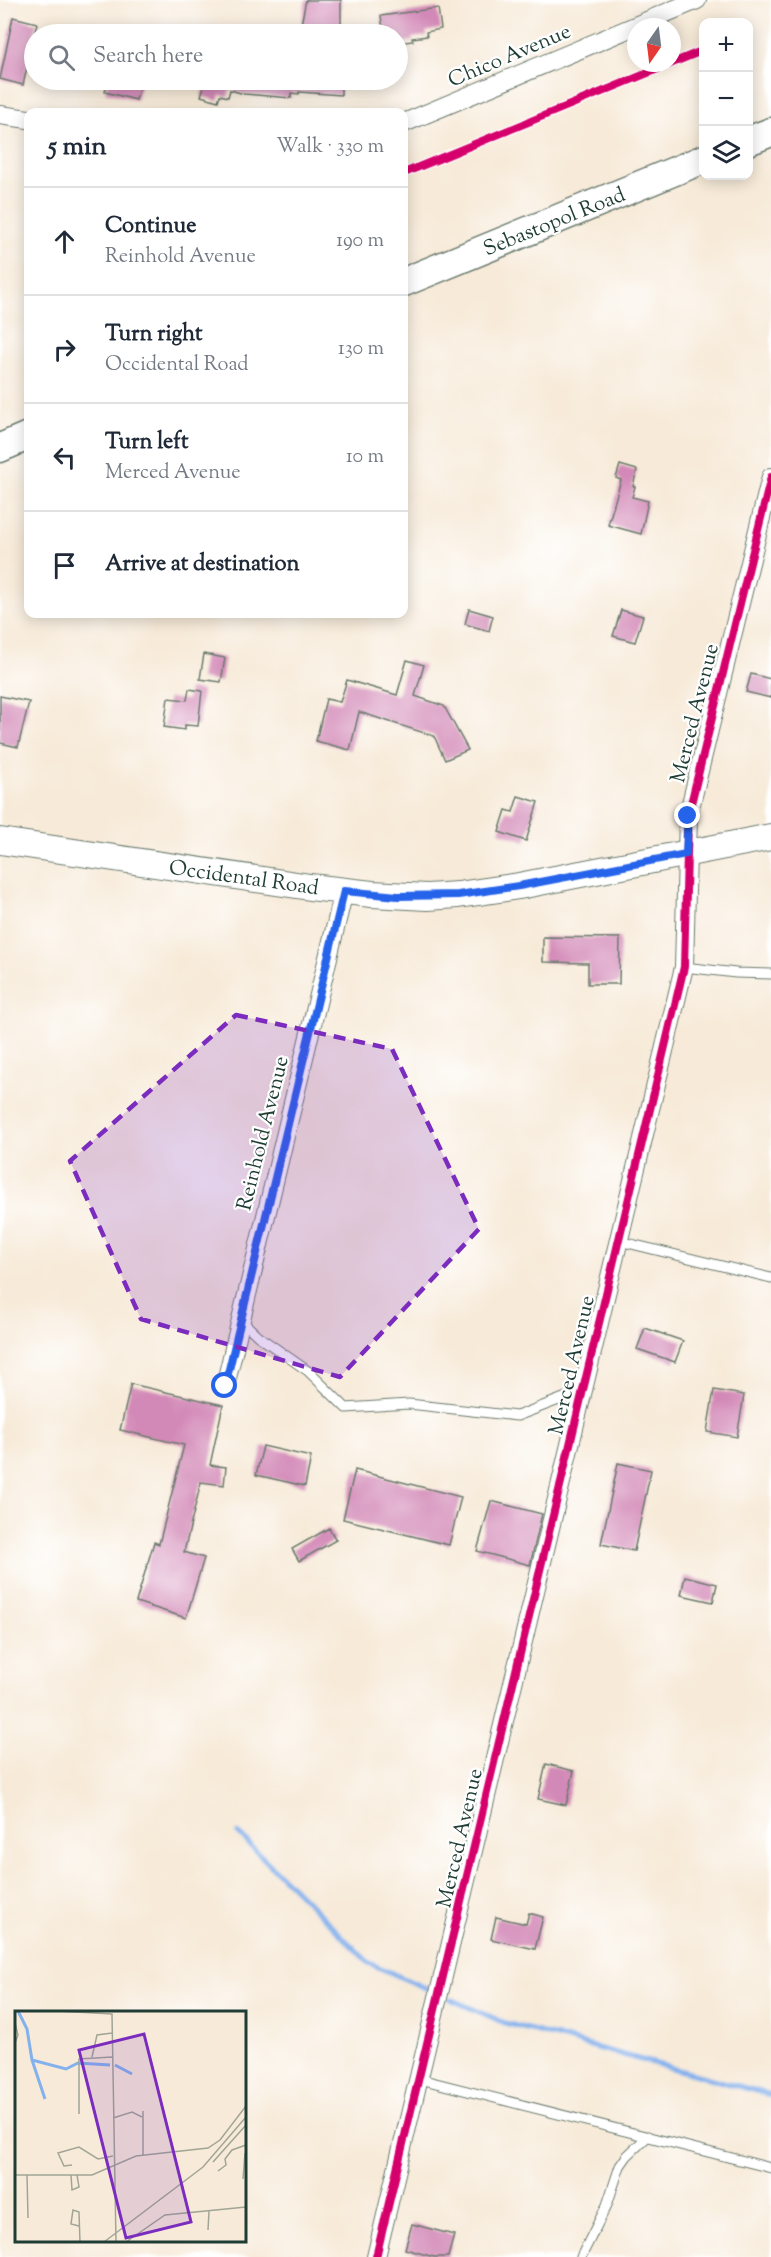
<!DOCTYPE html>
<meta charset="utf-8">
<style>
body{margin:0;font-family:"Sorts Mill Goudy",serif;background:#f6f6f7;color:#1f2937}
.controls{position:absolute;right:18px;top:18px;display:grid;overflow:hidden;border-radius:12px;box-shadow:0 3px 15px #0003}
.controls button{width:54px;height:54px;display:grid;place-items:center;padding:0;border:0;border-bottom:2px solid #e0e1e3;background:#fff;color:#1f2937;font:30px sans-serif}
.compass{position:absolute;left:627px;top:18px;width:54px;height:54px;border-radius:50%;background:#fff;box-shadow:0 3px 15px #0003;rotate:194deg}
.stop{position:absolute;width:18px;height:18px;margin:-14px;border:4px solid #2563eb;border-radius:50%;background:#fff}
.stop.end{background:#2563eb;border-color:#fff;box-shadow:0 2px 6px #0008}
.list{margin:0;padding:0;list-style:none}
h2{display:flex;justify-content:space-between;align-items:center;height:78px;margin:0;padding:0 24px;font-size:26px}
h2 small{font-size:20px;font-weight:400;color:#747a83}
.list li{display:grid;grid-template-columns:39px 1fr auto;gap:18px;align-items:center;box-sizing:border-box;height:108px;padding:0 24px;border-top:2px solid #e0e1e3}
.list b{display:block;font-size:22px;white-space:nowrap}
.list p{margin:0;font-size:20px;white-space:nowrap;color:#747a83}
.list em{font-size:20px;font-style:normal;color:#747a83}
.icon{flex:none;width:33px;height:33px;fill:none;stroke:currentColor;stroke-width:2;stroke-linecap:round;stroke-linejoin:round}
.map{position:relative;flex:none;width:771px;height:2257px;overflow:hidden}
.search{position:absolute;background:#fff;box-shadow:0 3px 15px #0003;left:24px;top:24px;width:384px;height:66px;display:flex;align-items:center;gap:15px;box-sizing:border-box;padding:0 21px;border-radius:33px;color:#747a83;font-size:22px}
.panel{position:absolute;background:#fff;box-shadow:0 3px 15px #0003;left:24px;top:108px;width:384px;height:510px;border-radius:12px}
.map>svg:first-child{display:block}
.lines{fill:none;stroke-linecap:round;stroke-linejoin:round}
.stream{stroke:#83b1ed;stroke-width:5}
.building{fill:#d389b7}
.lane-casing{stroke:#6b7a6d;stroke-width:11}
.street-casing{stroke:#6b7a6d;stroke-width:20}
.secondary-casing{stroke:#6b7a6d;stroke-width:28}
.primary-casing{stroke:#6b7a6d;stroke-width:31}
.lane{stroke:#fff;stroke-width:9}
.street{stroke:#fff;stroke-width:18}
.secondary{stroke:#fff;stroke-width:26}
.primary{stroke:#fff;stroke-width:28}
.cycleway-casing{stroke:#fff;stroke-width:11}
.cycleway{stroke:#d6006c;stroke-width:8}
.route{stroke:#2563eb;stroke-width:8}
.marked{fill:#7b2cbf;fill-opacity:0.2;stroke:#7b2cbf;stroke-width:4.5;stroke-dasharray:12 8;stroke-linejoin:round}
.labels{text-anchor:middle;stroke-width:4.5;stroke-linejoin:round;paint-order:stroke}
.street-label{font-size:21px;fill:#1f3d34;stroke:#fff}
.inset-river{fill:none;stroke:#83b1ed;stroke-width:3}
.inset-road{fill:none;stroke:#a1a596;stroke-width:1.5}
.view{fill:#7b2cbf;fill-opacity:0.15;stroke:#7b2cbf;stroke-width:3}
.inset-edge{fill:none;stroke:#1f3d34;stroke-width:3}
</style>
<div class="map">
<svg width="771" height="2257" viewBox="0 0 771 2257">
<rect width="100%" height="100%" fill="#fff"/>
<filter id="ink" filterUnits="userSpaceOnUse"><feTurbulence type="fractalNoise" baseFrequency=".0167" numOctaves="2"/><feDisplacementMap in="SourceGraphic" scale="12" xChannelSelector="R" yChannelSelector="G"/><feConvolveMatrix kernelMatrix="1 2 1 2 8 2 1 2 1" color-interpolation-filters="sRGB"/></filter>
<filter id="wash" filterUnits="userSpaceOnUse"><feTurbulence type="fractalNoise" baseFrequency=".008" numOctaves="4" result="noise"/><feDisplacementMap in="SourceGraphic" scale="24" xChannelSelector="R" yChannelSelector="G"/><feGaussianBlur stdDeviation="1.35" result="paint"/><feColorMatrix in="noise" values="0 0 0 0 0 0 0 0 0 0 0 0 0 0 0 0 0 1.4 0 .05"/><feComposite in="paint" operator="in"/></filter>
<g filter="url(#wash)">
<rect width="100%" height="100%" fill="#f7ead8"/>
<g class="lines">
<path class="stream" d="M238,1833L369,1963L432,1991
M450,1999L505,2023L771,2095"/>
</g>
<g id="blocks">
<path class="building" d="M306,0H341V34H299Z
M438,8L441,29L426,32L427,36L412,38L413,41L398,43V34H384L381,16Z
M13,17L37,23L23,85L0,79Z
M108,80H142L136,100L105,92Z
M206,80H341V95L299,92V94L291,93V98L244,94L230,90L228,97L220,95L218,101L201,96Z
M620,465L637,470L633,486L635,487L632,497L648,501L641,534L608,525L621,480L616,478Z
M469,609L493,616L489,631L465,624Z
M621,610L643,616L635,642L613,636Z
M204,654L225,658L221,682L200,679Z
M407,660L424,665L415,696L444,706L468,750L445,760L434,736L359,712L350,750L316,741L326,699L340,702L347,680L397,695Z
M751,674L771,679V698L746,692Z
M189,689L202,691L198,726L185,725V730L164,727L168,698L187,700Z
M0,696L29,702L18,747L0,743Z
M518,796L538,802L526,841L499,832L506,810L513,812Z
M543,937L620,938L619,984H588V963L543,962Z
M645,1328L683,1341L675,1362L637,1349Z
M131,1384L223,1405L210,1465L226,1467L224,1485L201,1482L184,1552L204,1558L186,1618L136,1602L154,1542L159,1544L184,1445L120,1430Z
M714,1390L744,1395L737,1437L707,1432Z
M263,1446L311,1457L305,1486L256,1475Z
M618,1463L651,1470L634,1551L601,1544Z
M355,1470L461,1497L449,1545L343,1519Z
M491,1501L542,1514L530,1565L477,1551Z
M329,1528L336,1540L299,1561L292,1549Z
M685,1576L717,1584L713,1602L681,1595Z
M546,1764L574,1771L566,1805L538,1799Z
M529,1913L543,1917L535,1949L491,1939L496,1917L526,1924Z
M412,2224L454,2235L448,2257H434L405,2249Z"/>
</g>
</g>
<g filter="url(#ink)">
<use href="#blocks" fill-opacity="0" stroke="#6b7a6d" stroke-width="1.5"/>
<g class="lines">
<g class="lane-casing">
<path id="lane" d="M684,967L736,973L771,974
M619,1241L771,1278
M241,1320L258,1336L308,1371L346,1408L409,1404L517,1416L582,1391
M420,2079L771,2168
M581,2257L607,2205L620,2166L627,2156L648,2136"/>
</g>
<g class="street-casing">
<path id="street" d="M0,115L28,119
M404,123L697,0
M225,1386L344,891
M376,2257L684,967L688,816L771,477"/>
</g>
<g class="secondary-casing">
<path id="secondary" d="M0,841L310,887L372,894L427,897L458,895L519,886L771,837"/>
</g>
<g class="primary-casing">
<path id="primary" d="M748,141L771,132
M404,282L704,159
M0,448L28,436"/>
</g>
<use href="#lane" class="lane"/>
<use href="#street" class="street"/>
<use href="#secondary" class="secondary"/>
<use href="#primary" class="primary"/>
<g class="cycleway-casing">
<path id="cycleway" d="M404,173L704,50
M376,2257L684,967L688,816L771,477"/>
</g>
<use href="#cycleway" class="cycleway"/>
</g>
</g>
<g class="lines" filter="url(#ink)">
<path class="route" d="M225,1386L344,891L398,896L458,895L519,886L686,854L688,816"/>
</g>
<path class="marked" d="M236,1015L392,1049L479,1229L340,1377L141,1319L70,1161Z"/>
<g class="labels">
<g class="street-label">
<text transform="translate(509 55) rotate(-23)" y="7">Chico Avenue</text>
<text transform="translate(554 221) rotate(-22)" y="7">Sebastopol Road</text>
<text transform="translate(694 713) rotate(-76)" y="7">Merced Avenue</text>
<text transform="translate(244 877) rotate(8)" y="7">Occidental Road</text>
<text transform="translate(262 1133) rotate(-76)" y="7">Reinhold Avenue</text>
<text transform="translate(571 1365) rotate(-77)" y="7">Merced Avenue</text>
<text transform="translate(459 1838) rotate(-77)" y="7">Merced Avenue</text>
</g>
</g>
<g transform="translate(15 2011)">
<rect width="231" height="231" fill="#f7ead8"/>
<path class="inset-river" d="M3,0L12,18L17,49L51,58L63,52L95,54M17,49L30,88M100,54L117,63"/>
<path class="inset-road" d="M42,0L97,3L101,231M0,12L3,24L0,32M77,46L82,24L97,22M128,100V144M64,103V48L97,46M98,107L117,101L127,106M198,151L231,114M57,154L49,155L43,142L64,136L83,148L98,145M203,160L211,154L210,148L217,139L231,134M0,164H77L121,145L193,137L205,129L231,95M12,164L13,207M56,164L57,179L64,176L62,164M228,168L230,142M64,215L56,213L58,199L64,201V202L65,231M193,219L194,200M89,231L188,156L231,106M111,231L150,204L231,196"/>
<path class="view" d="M129,23L176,211L111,227L64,39Z"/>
<rect width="231" height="231" class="inset-edge"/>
</g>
</svg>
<div class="controls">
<button>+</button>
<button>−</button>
<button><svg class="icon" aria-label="layers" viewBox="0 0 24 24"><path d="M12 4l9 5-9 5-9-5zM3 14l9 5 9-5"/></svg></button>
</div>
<svg class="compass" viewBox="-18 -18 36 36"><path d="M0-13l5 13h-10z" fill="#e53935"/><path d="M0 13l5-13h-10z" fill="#747a83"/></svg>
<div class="stop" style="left:225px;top:1386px"></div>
<div class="stop end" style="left:688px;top:816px"></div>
<div class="search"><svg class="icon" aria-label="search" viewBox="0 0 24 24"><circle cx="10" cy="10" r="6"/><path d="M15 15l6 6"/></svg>Search here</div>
<section class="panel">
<h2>5 min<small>Walk · 330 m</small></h2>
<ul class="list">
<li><svg class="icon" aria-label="ahead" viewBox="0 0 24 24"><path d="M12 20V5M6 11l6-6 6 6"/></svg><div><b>Continue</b><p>Reinhold Avenue</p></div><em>190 m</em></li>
<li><svg class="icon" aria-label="right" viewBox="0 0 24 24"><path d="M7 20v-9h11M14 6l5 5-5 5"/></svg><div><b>Turn right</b><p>Occidental Road</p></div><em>130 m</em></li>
<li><svg class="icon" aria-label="left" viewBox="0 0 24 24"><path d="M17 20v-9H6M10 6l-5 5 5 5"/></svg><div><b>Turn left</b><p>Merced Avenue</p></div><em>10 m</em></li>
<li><svg class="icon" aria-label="arrive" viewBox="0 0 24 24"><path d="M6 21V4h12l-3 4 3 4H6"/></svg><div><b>Arrive at destination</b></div></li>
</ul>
</section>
</div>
